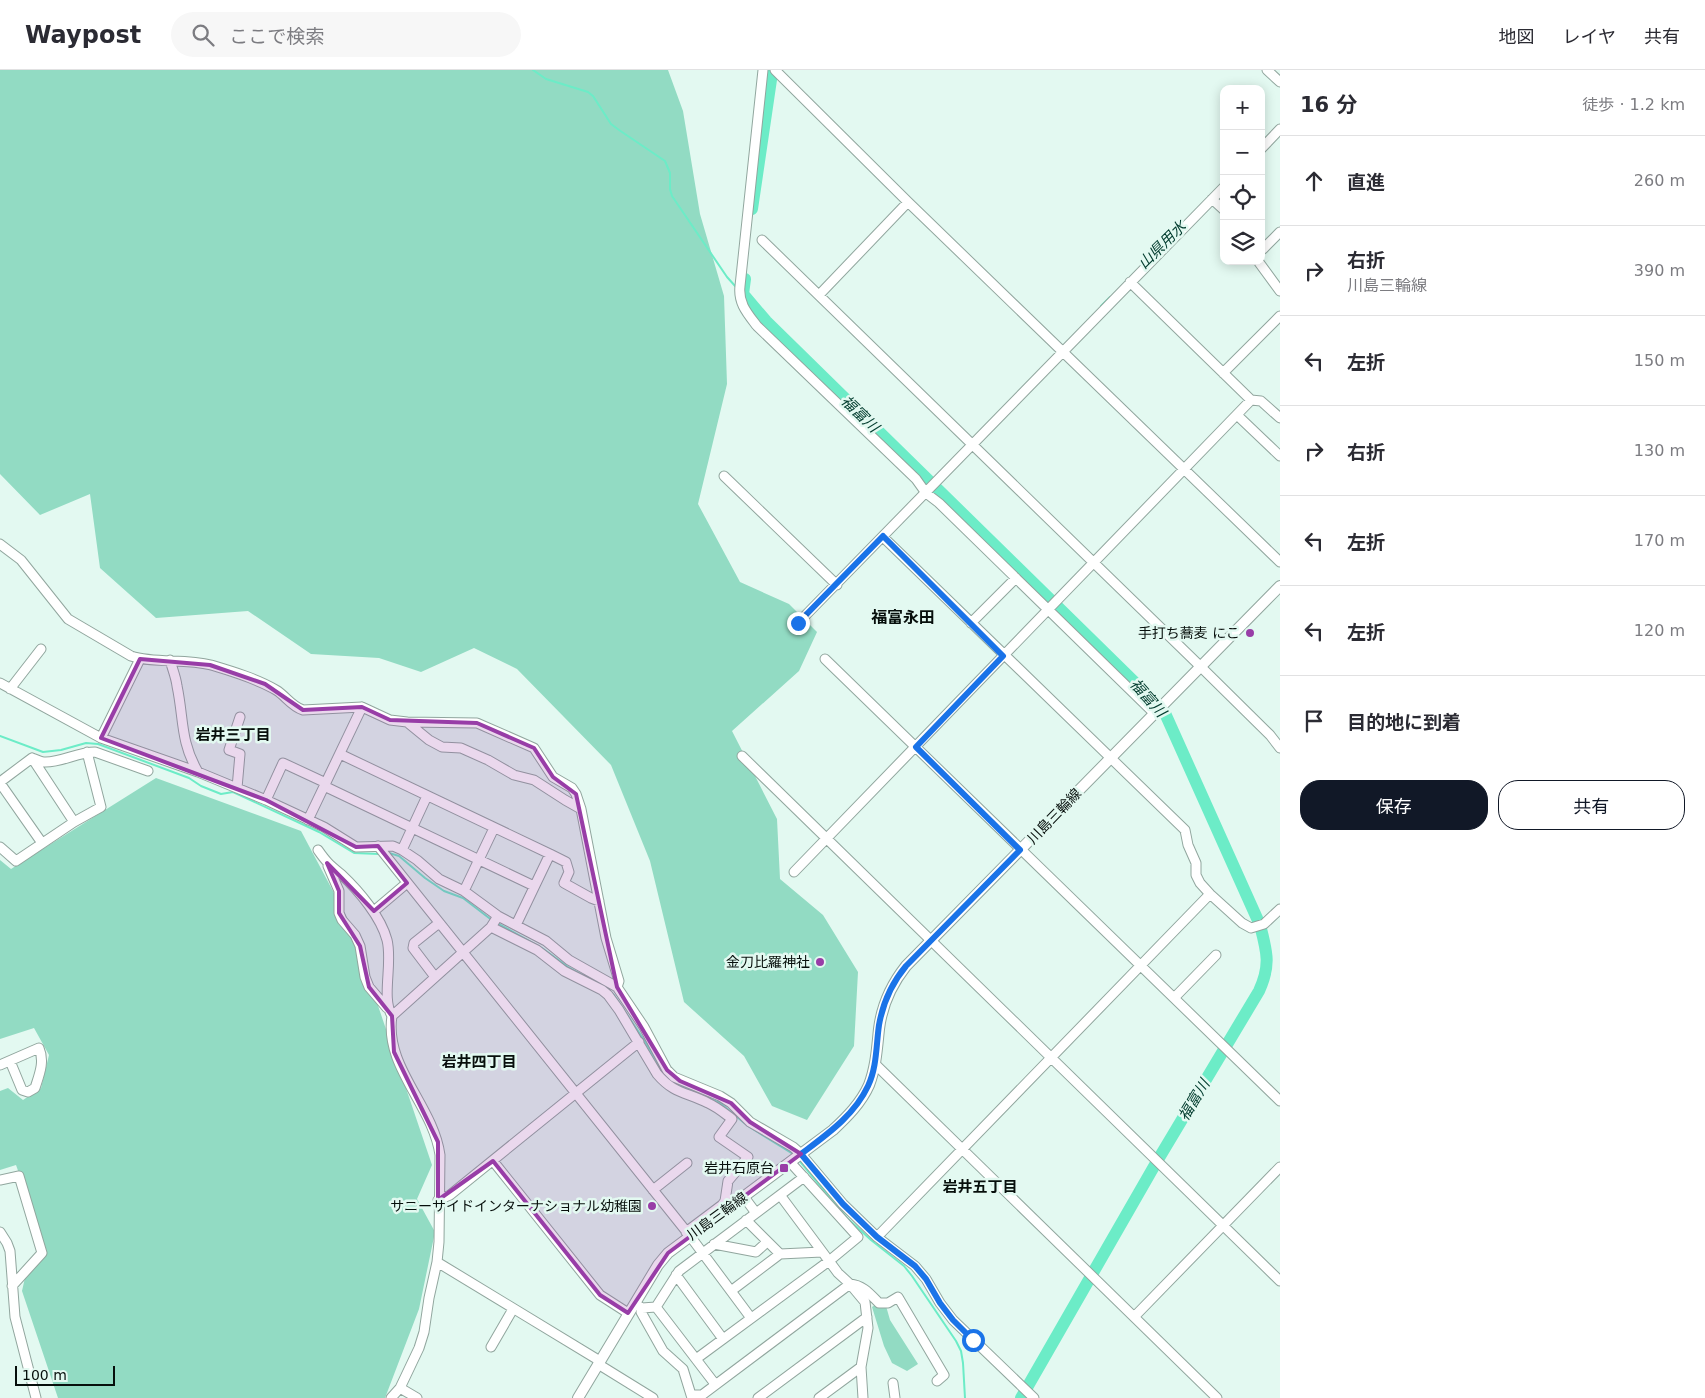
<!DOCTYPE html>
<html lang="ja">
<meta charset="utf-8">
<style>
body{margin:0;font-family:"DejaVu Sans","Noto Sans JP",sans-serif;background:#f7f7f7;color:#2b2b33}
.controls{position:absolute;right:15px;top:15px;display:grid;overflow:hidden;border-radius:10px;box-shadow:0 2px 12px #0003}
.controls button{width:45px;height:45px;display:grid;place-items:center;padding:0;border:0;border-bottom:1px solid #e1e1e2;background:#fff;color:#2b2b33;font:25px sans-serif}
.scale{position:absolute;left:15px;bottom:12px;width:100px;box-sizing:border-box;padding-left:5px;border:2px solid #070f0c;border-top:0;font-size:14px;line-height:18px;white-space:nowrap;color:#070f0c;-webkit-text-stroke:4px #e3f9f1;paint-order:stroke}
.stop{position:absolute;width:15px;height:15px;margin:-11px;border:4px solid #1a73e8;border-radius:50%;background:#fff}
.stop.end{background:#1a73e8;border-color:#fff;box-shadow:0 1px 5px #0008}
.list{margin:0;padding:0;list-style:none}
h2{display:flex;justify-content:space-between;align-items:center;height:65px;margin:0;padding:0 20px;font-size:21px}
h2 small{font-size:16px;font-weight:400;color:#7c7c81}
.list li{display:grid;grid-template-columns:32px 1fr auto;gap:15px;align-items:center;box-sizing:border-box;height:90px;padding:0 20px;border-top:1px solid #e1e1e2}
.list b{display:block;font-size:19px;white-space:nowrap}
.list p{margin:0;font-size:16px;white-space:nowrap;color:#7c7c81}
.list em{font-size:16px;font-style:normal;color:#7c7c81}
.actions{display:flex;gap:10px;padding:15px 20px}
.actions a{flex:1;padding:11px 0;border:1px solid #111827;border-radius:20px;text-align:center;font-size:18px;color:#111827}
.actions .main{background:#111827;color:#fff}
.icon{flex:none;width:28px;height:28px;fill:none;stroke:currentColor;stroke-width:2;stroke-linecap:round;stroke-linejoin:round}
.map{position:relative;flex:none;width:1280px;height:1328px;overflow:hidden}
header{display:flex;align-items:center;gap:30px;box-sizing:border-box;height:70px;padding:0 25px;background:#fff;border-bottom:1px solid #e1e1e2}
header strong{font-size:24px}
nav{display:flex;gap:28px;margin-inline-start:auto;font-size:18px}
.search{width:350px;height:45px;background:#f7f7f7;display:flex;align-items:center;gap:12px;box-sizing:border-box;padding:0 18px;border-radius:28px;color:#7c7c81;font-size:19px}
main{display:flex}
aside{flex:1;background:#fff}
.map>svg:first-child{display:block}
.green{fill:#92dbc3}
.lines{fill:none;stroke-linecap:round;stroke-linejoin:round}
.stream{stroke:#6cecc7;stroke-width:2}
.river{stroke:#6cecc7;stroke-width:12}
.minor-casing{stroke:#91a69e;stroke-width:11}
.major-casing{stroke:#91a69e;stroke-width:12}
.minor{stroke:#fff;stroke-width:9}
.major{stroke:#fff;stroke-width:10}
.route{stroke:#1a73e8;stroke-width:6}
.marked{fill:#983da7;fill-opacity:0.2;stroke:#983da7;stroke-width:4;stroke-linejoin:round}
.poi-dot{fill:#983da7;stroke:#e3f9f1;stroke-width:2}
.labels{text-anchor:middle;stroke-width:5;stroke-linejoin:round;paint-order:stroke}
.poi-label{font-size:14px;fill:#070f0c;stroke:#e3f9f1;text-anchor:end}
.street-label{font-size:14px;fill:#070f0c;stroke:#e3f9f1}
.water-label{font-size:15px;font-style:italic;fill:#003b2d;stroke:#e3f9f1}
.neighbourhood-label{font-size:15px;font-weight:bold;fill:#070f0c;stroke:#e3f9f1}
.quarter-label{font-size:16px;font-weight:bold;fill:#070f0c;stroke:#e3f9f1}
</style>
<header>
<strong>Waypost</strong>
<div class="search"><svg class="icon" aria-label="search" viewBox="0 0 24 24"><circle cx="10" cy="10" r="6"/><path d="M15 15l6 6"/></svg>ここで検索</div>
<nav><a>地図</a><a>レイヤ</a><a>共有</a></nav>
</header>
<main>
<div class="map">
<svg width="1280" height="1328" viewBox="0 0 1280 1328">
<rect width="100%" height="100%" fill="#e3f9f1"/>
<path class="green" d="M0,0H668L683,41L700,144L724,226L727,314L698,434L740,512L789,534L817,562L799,601L732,661L777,749L780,809L823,845L858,902L854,976L807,1050L772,1036L744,986L684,932L650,791L611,695L517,599L474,578L421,602L379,588L311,584L248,541L156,548L100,498L90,424L40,445L0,404Z
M156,708L301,761L350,853L432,1095L417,1129L435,1162L419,1239L385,1328H58L22,1221L27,1199L47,1182L16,1095L0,1100V1021L8,1018L23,1030L41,1018L49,985L34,958L0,969V790L11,799Z
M884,1229L890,1250L918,1294L907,1301L892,1293L884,1276L872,1237Z"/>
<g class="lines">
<path class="stream" d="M533,0L546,9L588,22L593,26L611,54L619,60L665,91L670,103V119L672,126L727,207L736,217
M1101,236L1110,227
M0,666L43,682L61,680L86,673L98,674L189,708L201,716L221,724L233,722L319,762L354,783L379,784
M389,783L399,786L425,808L444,821L463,828L493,851
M497,853L542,878L568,897L593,911
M1262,861H1264
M604,917L614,925L644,970L664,1004L672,1012L720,1033L748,1056L793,1084
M798,1089L847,1148L871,1170L904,1196L912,1206L956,1271L961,1281L963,1293L965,1328"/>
<path class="river" d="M752,139L772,3
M745,209L743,224L766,251L1164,641L1260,855C1267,882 1271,895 1259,921L1156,1093L1021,1328"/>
<g class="minor-casing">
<path id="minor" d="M763,0L740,216C738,233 747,243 757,256L916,409L926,423L939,433L1154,643
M775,0L908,132L1280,492
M1267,0L1280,12
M1261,79L1280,59
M1212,129L1224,140
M762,170L1201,597L1270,665L1280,678
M1263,179L1280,162
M1258,191L1280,221
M1130,212L1251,330L1261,331L1280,348
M819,225L908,132
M1223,303L1280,246
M1237,345L1280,386
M724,406L837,515
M883,467L1185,760L1188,775L1196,793V805L1200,813L1210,824L1242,853L1251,858L1264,854L1280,839
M0,474L21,490L68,549L131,586C155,594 185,588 211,595C231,601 258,609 276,620C286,626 291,636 303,640L362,637L390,650L407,652L429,670L442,677L461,678L488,690L514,705L534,710L565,730L581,739L606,868L619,911L617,917
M798,553L1224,117
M971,553L1016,508
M825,589L1280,1031
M170,590C172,598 176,607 177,616C184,649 180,671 198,702
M0,613L101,668L198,702L266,730L324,757L356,777L393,776L402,780L417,790L439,809L464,821L498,846L546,871L569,890L617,917L644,957L667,1000L674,1007L720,1026L731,1033L750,1052L793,1077L801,1084L843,1134L877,1167L915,1196L926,1209L940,1233L953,1250L1034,1328
M10,619L41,579
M407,652L477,653L534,678L553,707L572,718L576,724L581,739
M101,668L140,589
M340,684L550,784L516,855
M742,686L1280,1211
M32,688L74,752
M0,712L32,688C36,689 40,692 44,692C60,693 78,682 95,682L148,701
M0,713L42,773
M324,716L534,816
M237,718L240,684L229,680L240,647
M266,730L283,693L326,713
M308,750L362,637
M378,776L690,1166L751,1248
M0,777L16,791L74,752L101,737L87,682
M318,780C327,793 330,795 342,805C359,821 381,847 387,870C393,893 381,928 392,946
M402,780L427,726
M550,784L566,792L569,802L564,813L591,828L599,831
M328,796L339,821V843L342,850L355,865L360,876L365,907L369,917L387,938
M794,802L1251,330
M464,821L494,758
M374,841L407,813
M491,857L537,880L564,901L602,920L608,925L619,940L657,1004C674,1024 686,1022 708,1033C717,1037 724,1043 732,1049L719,1067L748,1087L728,1111L725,1131L722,1135L686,1162
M435,907L413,878L414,873L439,853
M1174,928L1216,885
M875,994L1217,1328
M0,995L39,978C45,992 39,1005 35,1018L28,1022L22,1020L10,991
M493,1091L600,1225L628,1243
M0,1110L19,1106L42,1183L12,1216
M653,1120L687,1093
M780,1125L838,1203L850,1214L865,1232L868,1258L861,1297L863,1328
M744,1127L756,1143
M438,1130L450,1125L639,972
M746,1150L780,1184L822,1182
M0,1162L7,1173L10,1181L15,1247L36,1328
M877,1167L1210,824
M714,1174L756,1182L767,1172
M437,1192L600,1291
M676,1205L723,1269
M731,1221L780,1184
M635,1234L642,1238L656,1237L715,1314
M656,1237L679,1201L804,1107
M642,1238L641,1242L663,1281L683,1299L692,1328
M1134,1247L1280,1097
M491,1277L513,1239
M696,1289L829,1191L858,1167L790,1092
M598,1294L653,1328
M893,1313L895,1328
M400,1318L417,1328
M692,1325H702L850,1214C863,1215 870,1224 879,1233H888L898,1227L944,1305L937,1311
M391,1328L400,1318L419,1278L424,1262L429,1228L437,1192L439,1172L440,1085C433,1035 384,997 392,946L491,857L498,846
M758,1328L867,1247
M819,1328L861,1297"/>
</g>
<g class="major-casing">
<path id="major" d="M578,1328L658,1195L668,1183L833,1060C847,1047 861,1033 869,1015C876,997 877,978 879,959C882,934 891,915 906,896L1280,516"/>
</g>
<use href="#minor" class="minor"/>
<use href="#major" class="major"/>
</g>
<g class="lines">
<path class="route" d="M798,553L883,466L1003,586L916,677L1020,780L906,896C891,914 883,932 879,955C876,976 877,997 868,1016C854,1046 826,1065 801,1084L843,1134L877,1167L915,1196L926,1209L940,1233L953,1250L973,1270"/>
</g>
<path class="marked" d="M140,589L210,595L265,614L303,640L362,637L390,650L477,653L534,678L553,707L576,724L617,917L667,1000L680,1011L731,1033L750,1052L801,1084L668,1183L628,1243L600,1225L493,1091L438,1130V1072L394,982L392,946L369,917L360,876L339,843V821L327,793L374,841L407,813L378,776L356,777L266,730L101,668Z"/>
<g class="poi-dot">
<circle cx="1250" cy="563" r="5"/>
<circle cx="820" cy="892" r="5"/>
<rect x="779" y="1093" width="10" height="10" rx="2.5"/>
<circle cx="652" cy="1136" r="5"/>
</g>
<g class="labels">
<g class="poi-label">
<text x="1240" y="568">手打ち蕎麦 にこ</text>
<text x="810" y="897">金刀比羅神社</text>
<text x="774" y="1103">岩井石原台</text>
<text x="642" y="1141">サニーサイドインターナショナル幼稚園</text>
</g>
<g class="street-label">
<text transform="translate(1054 746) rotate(-46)" y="5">川島三輪線</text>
<text transform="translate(717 1146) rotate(-36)" y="5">川島三輪線</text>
</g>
<g class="water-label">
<text transform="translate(1162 175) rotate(-45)" y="5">山県用水</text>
<text transform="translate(860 344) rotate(44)" y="5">福富川</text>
<text transform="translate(1148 628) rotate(48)" y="5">福富川</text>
<text transform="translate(1194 1030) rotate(-59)" y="5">福富川</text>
</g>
<g class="neighbourhood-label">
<text x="233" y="670">岩井三丁目</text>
<text x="479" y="997">岩井四丁目</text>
<text x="980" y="1122">岩井五丁目</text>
</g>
<g class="quarter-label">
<text x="903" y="553">福富永田</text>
</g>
</g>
</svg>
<div class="controls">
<button>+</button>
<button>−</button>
<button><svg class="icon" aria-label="locate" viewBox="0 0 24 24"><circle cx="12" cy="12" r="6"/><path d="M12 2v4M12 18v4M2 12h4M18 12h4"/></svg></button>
<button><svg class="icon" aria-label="layers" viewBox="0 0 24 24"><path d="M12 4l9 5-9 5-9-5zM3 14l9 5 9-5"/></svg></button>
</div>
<div class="scale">100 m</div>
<div class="stop" style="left:973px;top:1270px"></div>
<div class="stop end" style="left:798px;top:553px"></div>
</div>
<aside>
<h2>16 分<small>徒歩 · 1.2 km</small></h2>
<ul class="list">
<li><svg class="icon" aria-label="ahead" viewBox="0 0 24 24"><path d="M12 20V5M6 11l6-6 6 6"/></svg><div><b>直進</b></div><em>260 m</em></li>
<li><svg class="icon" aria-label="right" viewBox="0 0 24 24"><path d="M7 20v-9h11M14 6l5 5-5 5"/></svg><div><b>右折</b><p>川島三輪線</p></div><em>390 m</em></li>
<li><svg class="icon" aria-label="left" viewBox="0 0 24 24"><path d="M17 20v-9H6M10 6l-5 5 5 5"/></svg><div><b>左折</b></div><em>150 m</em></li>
<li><svg class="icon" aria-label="right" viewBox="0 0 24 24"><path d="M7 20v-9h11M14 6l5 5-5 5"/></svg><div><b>右折</b></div><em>130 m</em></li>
<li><svg class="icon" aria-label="left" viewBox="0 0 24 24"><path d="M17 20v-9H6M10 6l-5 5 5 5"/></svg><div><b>左折</b></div><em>170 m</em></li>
<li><svg class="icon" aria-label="left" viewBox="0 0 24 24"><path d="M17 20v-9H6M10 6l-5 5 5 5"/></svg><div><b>左折</b></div><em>120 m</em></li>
<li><svg class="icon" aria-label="arrive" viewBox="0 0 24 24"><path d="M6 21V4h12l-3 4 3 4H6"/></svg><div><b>目的地に到着</b></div></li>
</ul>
<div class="actions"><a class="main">保存</a><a>共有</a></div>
</aside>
</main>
